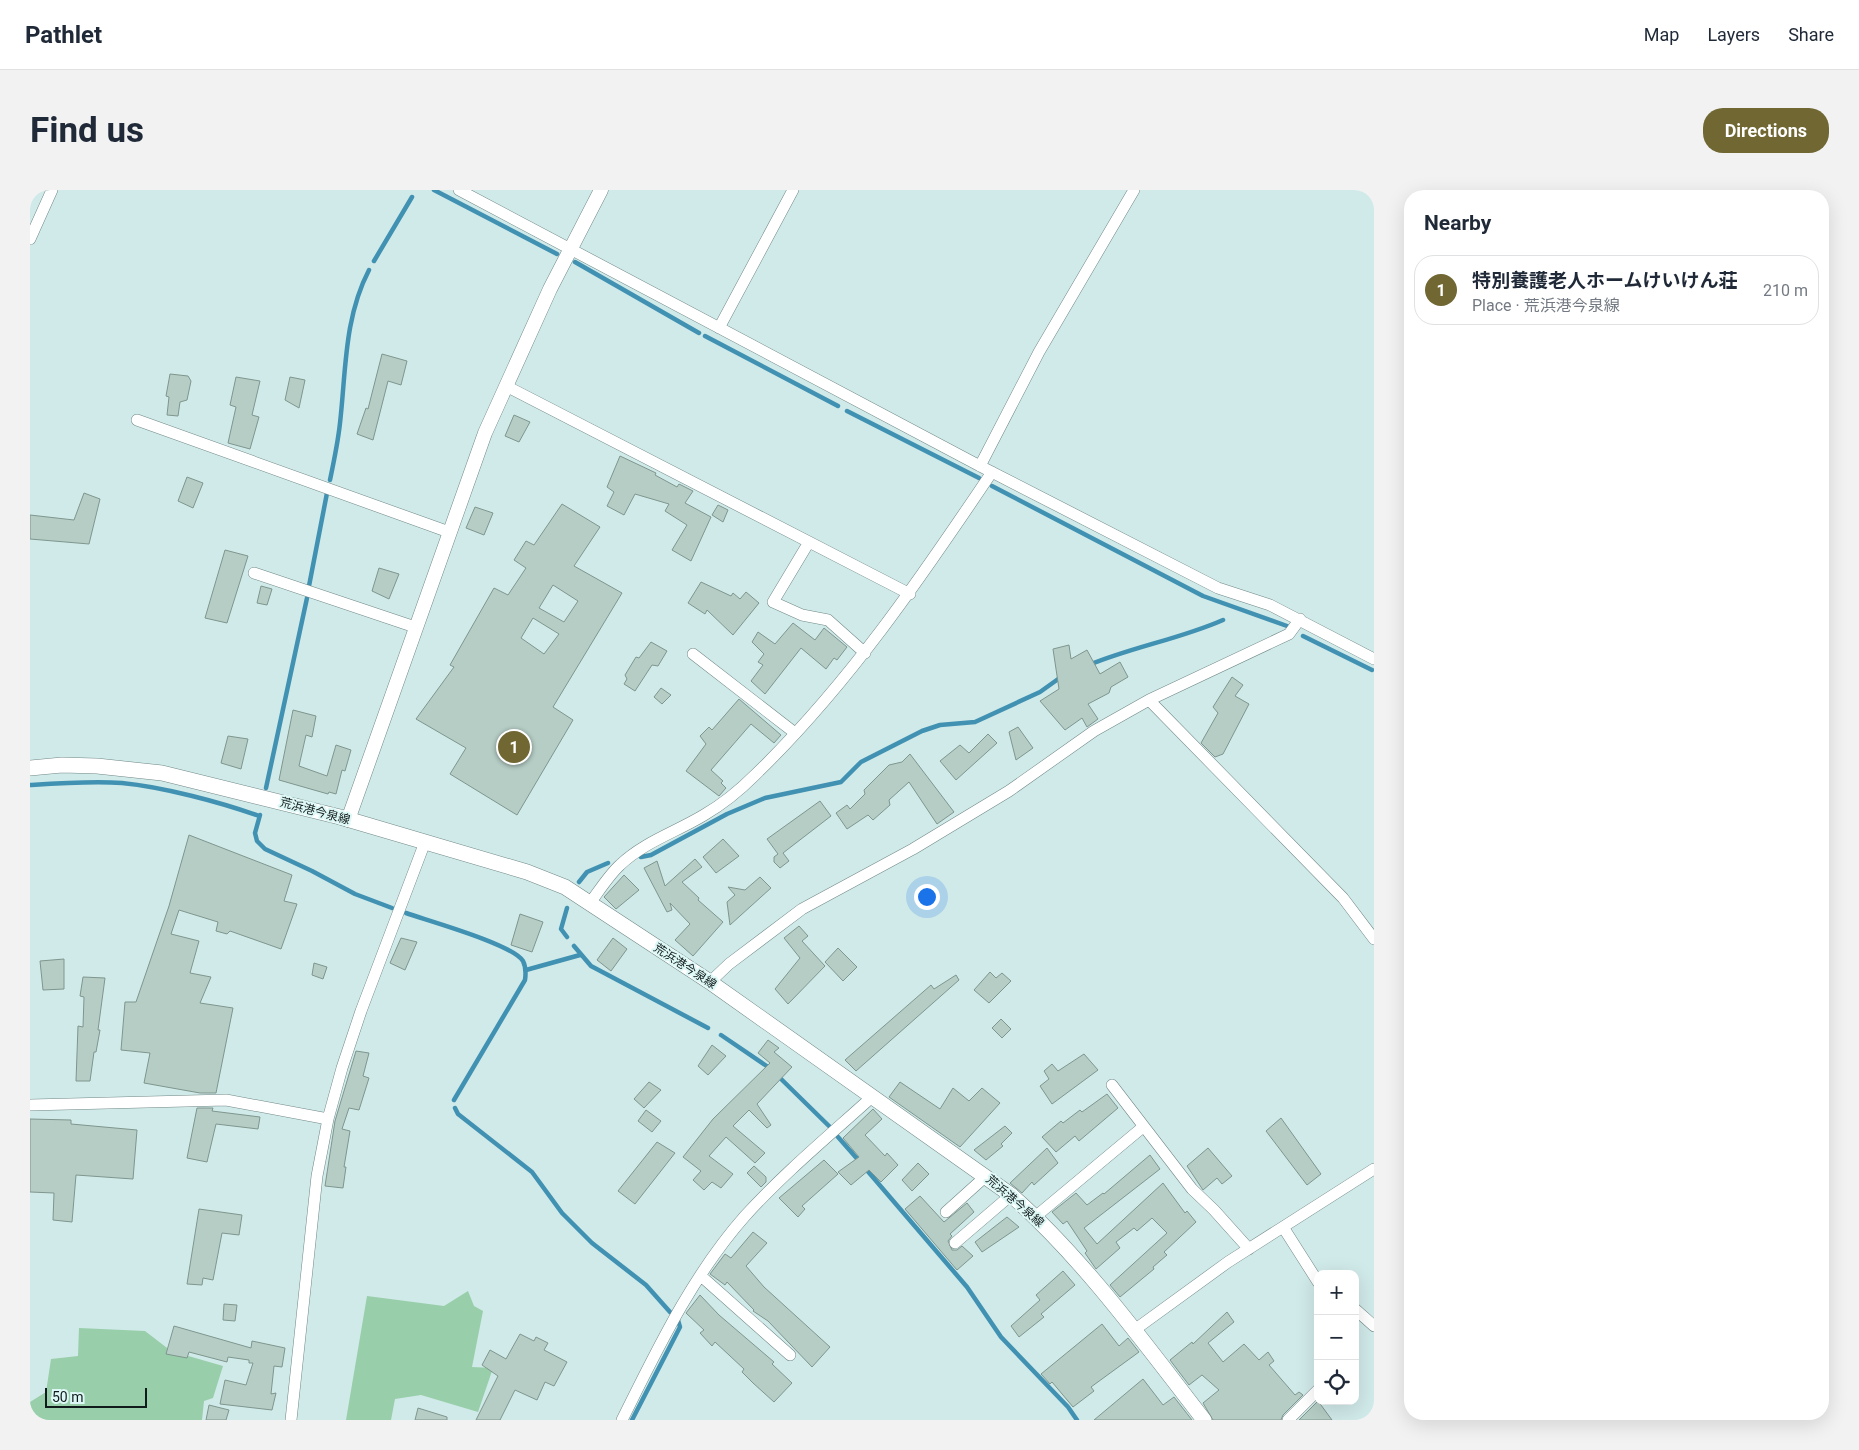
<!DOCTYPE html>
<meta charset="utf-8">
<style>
body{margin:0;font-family:Roboto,"Noto Sans JP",sans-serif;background:#f2f2f3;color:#1f2937}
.controls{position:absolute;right:15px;bottom:15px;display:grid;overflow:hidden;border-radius:10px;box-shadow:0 5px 20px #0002}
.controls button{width:45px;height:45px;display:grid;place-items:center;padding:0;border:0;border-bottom:1px solid #e0e1e3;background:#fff;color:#1f2937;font:25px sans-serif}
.scale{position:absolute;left:15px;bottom:12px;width:102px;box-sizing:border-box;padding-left:5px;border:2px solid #121b1b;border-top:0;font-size:14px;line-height:18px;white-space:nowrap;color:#121b1b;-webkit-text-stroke:4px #ddf8f6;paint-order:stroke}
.you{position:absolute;left:896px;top:706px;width:18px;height:18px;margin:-12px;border:4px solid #fff;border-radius:50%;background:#1a73e8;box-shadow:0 0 0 8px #1a73e833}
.badge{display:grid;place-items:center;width:32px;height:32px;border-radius:50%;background:#706733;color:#fff;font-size:16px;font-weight:700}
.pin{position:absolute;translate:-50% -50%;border:2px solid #fff;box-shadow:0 1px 5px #0006}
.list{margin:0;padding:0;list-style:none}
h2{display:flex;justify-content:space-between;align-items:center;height:65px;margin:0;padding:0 20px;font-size:21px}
h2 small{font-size:16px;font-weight:400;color:#747a83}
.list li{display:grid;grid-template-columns:32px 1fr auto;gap:15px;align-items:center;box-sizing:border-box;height:70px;margin:0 10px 10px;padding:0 10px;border:1px solid #e0e1e3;border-radius:20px}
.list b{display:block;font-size:19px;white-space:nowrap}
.list p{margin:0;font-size:16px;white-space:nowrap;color:#747a83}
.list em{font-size:16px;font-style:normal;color:#747a83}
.icon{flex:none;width:28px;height:28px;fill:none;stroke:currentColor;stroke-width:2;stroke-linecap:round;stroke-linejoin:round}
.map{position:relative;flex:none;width:1344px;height:1230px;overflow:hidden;border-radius:20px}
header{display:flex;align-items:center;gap:30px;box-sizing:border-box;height:70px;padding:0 25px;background:#fff;border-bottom:1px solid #e0e1e3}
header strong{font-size:24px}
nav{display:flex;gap:28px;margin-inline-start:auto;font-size:18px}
.intro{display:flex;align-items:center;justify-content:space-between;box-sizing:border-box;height:120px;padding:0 30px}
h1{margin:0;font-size:35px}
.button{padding:12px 22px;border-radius:20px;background:#706733;color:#fff;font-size:18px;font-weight:700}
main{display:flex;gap:30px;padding:0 30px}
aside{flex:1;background:#fff;border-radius:20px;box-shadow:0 5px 20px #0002}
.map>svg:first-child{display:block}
.green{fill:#98cea9}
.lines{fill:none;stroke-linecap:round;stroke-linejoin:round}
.stream{stroke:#4191b2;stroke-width:4.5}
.building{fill:#b5cdc5;stroke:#7f968e;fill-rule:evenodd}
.minor-casing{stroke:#708887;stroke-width:12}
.tertiary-casing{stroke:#708887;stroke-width:15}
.secondary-casing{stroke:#708887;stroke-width:16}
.minor{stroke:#fff;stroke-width:11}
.tertiary{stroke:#fff;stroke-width:14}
.secondary{stroke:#fff;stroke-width:15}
.labels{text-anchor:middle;stroke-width:4;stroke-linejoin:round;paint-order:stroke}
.street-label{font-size:12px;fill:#121b1b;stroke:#ddf8f6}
</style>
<header>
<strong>Pathlet</strong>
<nav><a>Map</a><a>Layers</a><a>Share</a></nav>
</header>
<div class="intro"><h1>Find us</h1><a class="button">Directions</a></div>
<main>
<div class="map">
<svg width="1344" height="1230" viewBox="0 0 1344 1230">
<rect width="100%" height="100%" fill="#d0eae9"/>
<path class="green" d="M438,1101L444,1116L453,1121L442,1177L463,1178L448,1222L391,1205L365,1209L361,1230H316L337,1106L414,1116Z
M49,1138L115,1141L141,1161L193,1176L183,1208L174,1211L172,1230H0V1212L16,1202L21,1169L48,1166Z"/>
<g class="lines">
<path class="stream" d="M404,0L527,64
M344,71L382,7
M545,72L669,143
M675,146L808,216
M817,221L949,288
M300,290C304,271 308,252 310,233C316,181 314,128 339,80
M962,296L1173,406L1257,436
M279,396L297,303
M1273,446L1342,480
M1059,475C1102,457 1150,449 1193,430
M0,595C31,593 61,591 92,593C133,597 190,612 229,626
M236,598L277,408
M230,625L225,643L227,651L235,659L282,681L325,704L362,718
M611,667L621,665L697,624L735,608L811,592L831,572L892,541L910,535L945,532L1010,502L1031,487
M549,692L557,682L578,673
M376,723C399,731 482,754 493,771C496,777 496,783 495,790L424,910
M537,747L531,739L537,718
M544,756L561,776L678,838
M496,780L550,765
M691,845L741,879
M747,885L800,937
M425,918L428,924L502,982L532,1023L562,1053L616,1095L640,1122
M808,947L830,972
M835,978L937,1097L971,1147L1038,1217L1047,1230
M602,1230L650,1137L648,1130"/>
</g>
<path class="building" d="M352,164L377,171L371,195L358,191L343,250L327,244L336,218L338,219Z
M140,184L158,186L161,191L157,210L150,212L148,226L137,225L139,207L136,206Z
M206,187L230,191L222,225L229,227L220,259L198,253L206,217L200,215Z
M260,187L275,190L269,218L255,210Z
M484,225L500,232L489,252L475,246Z
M590,266L626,283L625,285L647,297L649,294L663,301L655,313L681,327L661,371L642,360L657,335L635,321L639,314L605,304L594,325L577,316L584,302L577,297Z
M157,287L173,293L163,318L148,311Z
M54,303L70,309L59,354L0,349V325L44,330Z
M532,314L570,337L544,376L592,403L523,517L543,530L487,625L420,584L436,558L386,529L424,477L420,475L464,398L478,405L496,378L484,370L496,351L504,355ZM523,395L548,411L534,432L509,418ZM503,428L529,444L514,464L491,448Z
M688,315L698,320L693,332L682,325Z
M445,317L463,323L454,345L436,338Z
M195,360L218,366L197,433L175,428Z
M349,378L369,384L359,409L342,401Z
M671,392L701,406L703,403L710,409L716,402L729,413L703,445L677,420L675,424L658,413Z
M231,396L242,399L237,415L227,413Z
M763,433L785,450L794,438L817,457L807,470L804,468L796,479L771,458L735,504L721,491L733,475L728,472L734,464L722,452L728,442L745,454Z
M621,452L637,461L628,476L622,475L605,501L594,494L597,489L595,485L606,467L609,468Z
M1039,455L1041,469L1057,460L1070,484L1090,472L1098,487L1081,497L1079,503L1058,514L1068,529L1057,537L1052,528L1035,540L1010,511L1029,499L1023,459Z
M1202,487L1213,495L1205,506L1219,514L1193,564L1185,567L1171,553L1188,523L1183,517Z
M631,498L641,505L632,514L624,507Z
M709,509L751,545L744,553L721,534L681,580L693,591L691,593L696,598L689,606L656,581L676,554L670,546L679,537L682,540Z
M263,520L286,526L282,547L276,545L269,576L297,586L306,555L321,560L315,581L312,580L306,604L299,602L298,604L249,590Z
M988,537L1003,558L986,570L979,542Z
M958,544L967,553L926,590L910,571L930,555L939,563Z
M198,546L218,549L211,579L191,573Z
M880,564L924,622L907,634L879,592L859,610L860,615L843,630L838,625L817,639L806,623L817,615L820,619L835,604L834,600L859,575L872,572Z
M790,611L801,626L753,663L759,671L750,678L744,672V667L748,664L737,649Z
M159,645L262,685L254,711L267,714L251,759L200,741L197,744L186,741L188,732L149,720L141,744L169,751L160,783L181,787L170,813L203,818L186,903H170L114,893L120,863L91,860L95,812H106L139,716Z
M693,649L709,666L686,683L673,667Z
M665,669L672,677L652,692L669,708L668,710L693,732L663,766L645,750L660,734L640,713L642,720L637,722L614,678L627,671L635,696Z
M594,685L609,700L586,719L574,707Z
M730,687L741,698L700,735L697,712L705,705L698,697L715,700Z
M490,724L513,732L502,762L481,755Z
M769,736L778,746L772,751L795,776L758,814L745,799L770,768L754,748Z
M371,748L387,752L375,780L360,773Z
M583,748L597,759L581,781L567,770Z
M808,758L827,777L813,791L795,772Z
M34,769V799L13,800L10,771Z
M284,773L297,777L293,789L282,785Z
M960,782L966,788L972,783L981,791L959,813L944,800Z
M926,785L929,790L826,881L815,870L901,795L904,799Z
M53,787L75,788L68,840H70L66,862H64L60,891H46L48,836L53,837L54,807L50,806Z
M971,829L981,839L972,848L962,838Z
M738,850L749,858L744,862L762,877L727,914L741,935L737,938L719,920L703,936L735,963L725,973L696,947L679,966L703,984L691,998L682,992L674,1000L663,990L671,981L653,967L683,929L740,873L728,863Z
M682,855L696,866L678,885L668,876Z
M326,861L339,863L333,886L339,888L329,920L319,918L312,939L320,941L314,977H316L313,998L295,996L305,931Z
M1054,864L1068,880L1022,914L1010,896L1019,889L1014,881L1022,874L1028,881Z
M619,892L631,900L614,918L604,909Z
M870,892L910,919L923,898L939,911L952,898L970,913L930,957L859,907Z
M1077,904L1088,918L1049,951L1045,946L1026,962L1012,947L1031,931L1033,933L1050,920L1052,922Z
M167,918H183L182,921L230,927L228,939L186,934L177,972L157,968Z
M843,919L852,929L835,945L855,966L857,963L868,975L851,992L839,980L821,995L808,982L829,967L813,948Z
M616,920L631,931L622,942L608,931Z
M1251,928L1291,984L1277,995L1236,941Z
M0,929L41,930V934L107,940L103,989L46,985L42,1032L23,1030L24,1003L0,1002Z
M975,936L982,943L971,954L973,956L956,970L944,960Z
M627,952L645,963L605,1014L588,1001Z
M1017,958L1028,973L1004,995L1002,992L992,1003L980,993Z
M1178,958L1202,986L1192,994L1187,988L1173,1000L1157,976Z
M1120,965L1130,979L1054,1038L1067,1054L1133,993L1155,1023L1157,1021L1166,1032L1134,1062L1137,1065L1123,1077L1124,1079L1090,1107L1080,1095L1137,1043L1122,1028L1107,1041L1104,1038L1086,1052L1090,1058L1066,1079L1055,1063L1057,1061L1037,1031L1033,1034L1022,1022L1046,1003L1057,1015L1073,1003L1074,1004Z
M794,970L808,984L772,1016L775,1019L768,1027L749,1008Z
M888,973L899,984L882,1001L872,990Z
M724,976L736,987V992L731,997L717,983Z
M890,1006L914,1032L937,1013L944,1022L920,1044L922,1046L918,1051L922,1060H927L932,1056L943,1066L927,1080L875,1019Z
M169,1019L212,1025L209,1045L192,1043L183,1090L173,1088L172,1095L157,1094Z
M977,1027L989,1037L952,1062L945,1052Z
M723,1042L737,1053L716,1076L734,1097L800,1157L782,1177L738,1131L723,1121L724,1120L697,1092L695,1095L680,1084L695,1064L701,1068Z
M1033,1081L1045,1095L1011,1124L1014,1127L989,1147L981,1136L1010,1110L1006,1105Z
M670,1105L689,1125L744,1172L742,1174L762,1193L744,1212L723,1193L712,1182L714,1179L685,1152L682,1156L670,1143L674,1140L656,1123Z
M194,1114L207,1115L205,1131L193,1130Z
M1197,1122L1204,1132L1178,1153L1193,1172L1214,1154L1229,1170L1238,1162L1244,1171L1239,1175L1265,1205L1269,1202L1273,1205L1253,1225L1251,1230H1183L1173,1213L1189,1200L1172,1185L1159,1195L1140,1170L1162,1152L1163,1154Z
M1072,1134L1089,1156L1098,1148L1109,1162L1061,1197L1064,1201L1043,1217L1022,1192L1020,1194L1011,1184Z
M144,1136L221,1158L222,1151L255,1158L252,1177L244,1176L241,1204L246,1203L242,1220L190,1214L195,1190L216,1195L223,1173H219V1170L198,1167L197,1172L159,1162L157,1168L136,1164Z
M490,1144L504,1151L506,1147L518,1153L514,1160L537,1172L524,1196L515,1192L507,1210L485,1200L470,1230H446L468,1186L452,1175L460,1160L476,1169Z
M1113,1189L1133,1215L1144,1207L1162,1230H1064Z
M1288,1211L1302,1230H1269Z
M179,1215L199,1220L196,1230H176Z
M388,1218L417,1227V1230H385Z"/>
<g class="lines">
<g class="minor-casing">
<path id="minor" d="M429,0L950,276L1188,398L1240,415L1344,469
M0,49L22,0
M689,138L763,0
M476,196L880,404
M107,230L419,342
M950,276L1009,162L1104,0
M779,352L743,412L772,425L798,430L835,463
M224,383L385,437
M663,464L765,543
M1119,510L1313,708L1344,749
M560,713C569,701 579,685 590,675C614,652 646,642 674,625C693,614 710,600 725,585C818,495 890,389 962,282
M680,792L699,774L772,719L883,659L979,601L1064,541L1119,510L1259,444L1270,429
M1082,895L1162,999L1184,1020L1219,1059
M0,915L196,910L298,929
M916,1022L956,986
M1005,1027L1113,937
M1253,1037L1288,1092
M925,1053L981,1005
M671,1086L760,1165
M1325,1119L1344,1136
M1103,1141L1198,1072L1344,979
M261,1230L287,986L298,929L312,878L331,821L395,652
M592,1230C628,1158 662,1086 715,1026C754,983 800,945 843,906
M1258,1230L1288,1200"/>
</g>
<g class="tertiary-casing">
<path id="tertiary" d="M318,630L455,243L520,99L571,0"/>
</g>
<g class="secondary-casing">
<path id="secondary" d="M0,578L32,575L67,576L132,583L310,627L497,682L535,697L680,792L981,1005C1053,1068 1115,1154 1174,1230"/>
</g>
<use href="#minor" class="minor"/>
<use href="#tertiary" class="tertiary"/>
<use href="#secondary" class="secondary"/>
</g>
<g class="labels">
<g class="street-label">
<text transform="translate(285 621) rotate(15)" y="4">荒浜港今泉線</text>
<text transform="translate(655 776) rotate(33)" y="4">荒浜港今泉線</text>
<text transform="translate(985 1011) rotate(41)" y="4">荒浜港今泉線</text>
</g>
</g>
</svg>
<div class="controls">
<button>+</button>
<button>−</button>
<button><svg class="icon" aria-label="locate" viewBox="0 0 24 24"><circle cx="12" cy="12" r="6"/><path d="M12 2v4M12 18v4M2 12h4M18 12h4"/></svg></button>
</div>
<div class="scale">50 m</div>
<div class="you"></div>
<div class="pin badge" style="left:484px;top:557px">1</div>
</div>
<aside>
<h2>Nearby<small></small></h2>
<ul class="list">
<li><span class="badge">1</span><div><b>特別養護老人ホームけいけん荘</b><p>Place · 荒浜港今泉線</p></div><em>210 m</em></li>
</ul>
</aside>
</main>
